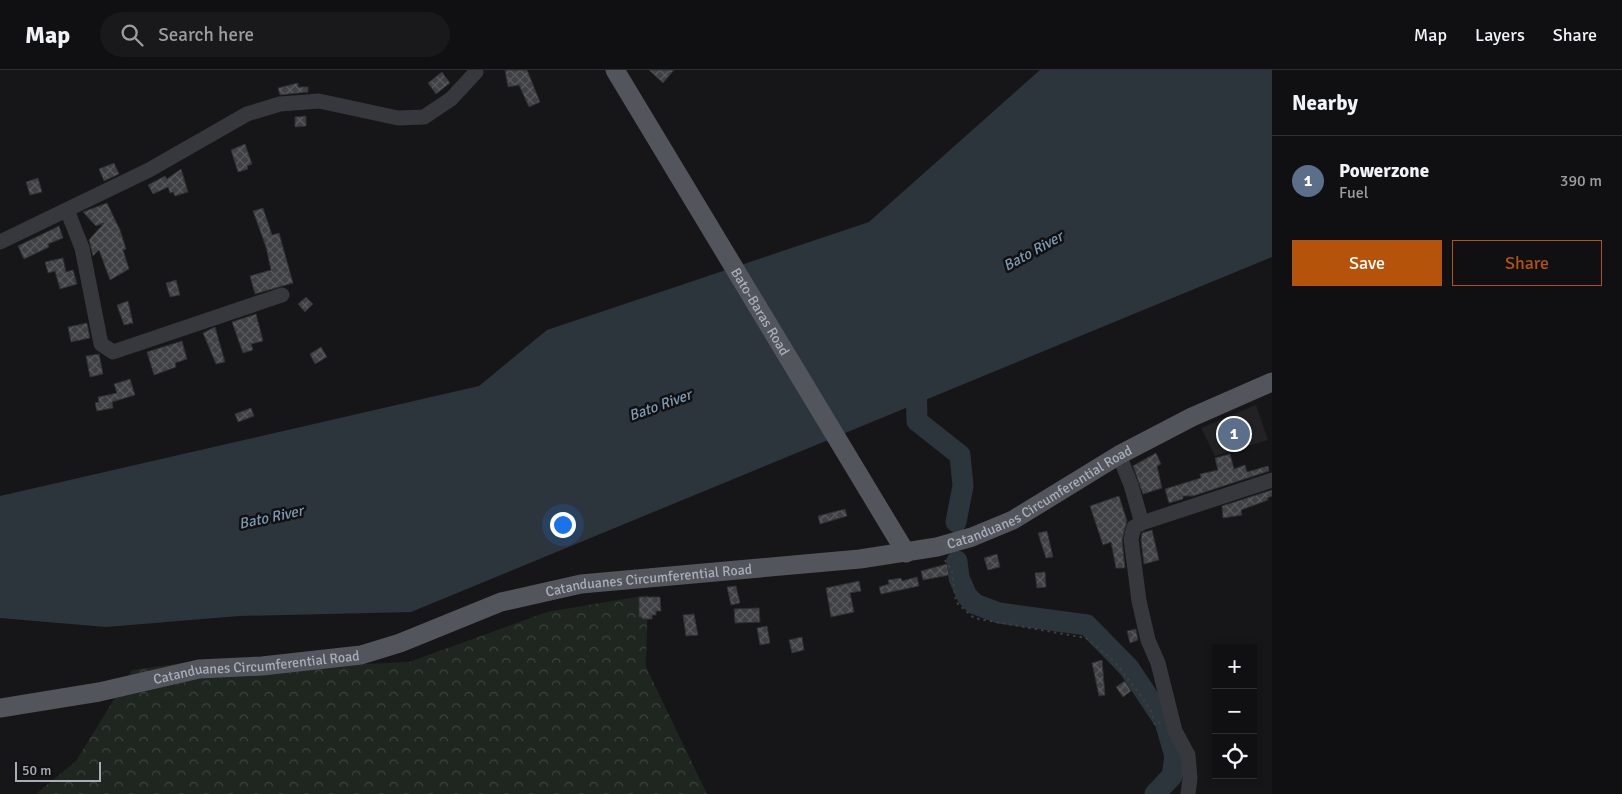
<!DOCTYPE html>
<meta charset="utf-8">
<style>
body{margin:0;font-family:Signika,sans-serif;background:#19191b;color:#f1f3f6}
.controls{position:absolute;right:15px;bottom:15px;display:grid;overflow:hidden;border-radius:0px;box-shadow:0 2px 8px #0003}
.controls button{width:45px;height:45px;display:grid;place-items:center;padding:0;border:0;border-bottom:1px solid #303032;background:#101012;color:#f1f3f6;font:25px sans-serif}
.scale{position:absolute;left:15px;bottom:12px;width:86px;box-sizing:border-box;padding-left:5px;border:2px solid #a8adb8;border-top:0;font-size:14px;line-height:18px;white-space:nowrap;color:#a8adb8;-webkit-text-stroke:4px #111113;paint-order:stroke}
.you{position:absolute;left:562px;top:454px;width:18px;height:18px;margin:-12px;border:4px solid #fff;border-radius:50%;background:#1a73e8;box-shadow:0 0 0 8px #1a73e833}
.badge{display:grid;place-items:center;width:32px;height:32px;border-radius:50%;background:#b45309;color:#fff;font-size:16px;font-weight:700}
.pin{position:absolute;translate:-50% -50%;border:2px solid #fff;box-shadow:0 1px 5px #0006}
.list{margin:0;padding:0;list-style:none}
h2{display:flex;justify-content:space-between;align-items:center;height:65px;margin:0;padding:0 20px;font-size:21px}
h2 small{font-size:16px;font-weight:400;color:#9c9d9f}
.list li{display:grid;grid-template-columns:32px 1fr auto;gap:15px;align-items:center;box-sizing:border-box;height:90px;padding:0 20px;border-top:1px solid #303032}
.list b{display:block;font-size:19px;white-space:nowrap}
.list p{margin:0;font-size:16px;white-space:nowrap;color:#9c9d9f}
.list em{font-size:16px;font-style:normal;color:#9c9d9f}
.actions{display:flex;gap:10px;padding:15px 20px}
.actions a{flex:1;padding:11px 0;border:1px solid #b45309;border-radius:0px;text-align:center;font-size:18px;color:#b45309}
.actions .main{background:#b45309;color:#fff}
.icon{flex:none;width:28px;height:28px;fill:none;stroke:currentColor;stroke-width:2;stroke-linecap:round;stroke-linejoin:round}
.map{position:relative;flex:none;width:1272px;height:724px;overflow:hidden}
header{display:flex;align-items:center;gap:30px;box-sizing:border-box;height:70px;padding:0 25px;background:#101012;border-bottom:1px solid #303032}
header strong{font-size:24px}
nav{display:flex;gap:28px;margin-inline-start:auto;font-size:18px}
.search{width:350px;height:45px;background:#19191b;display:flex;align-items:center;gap:12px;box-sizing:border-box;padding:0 18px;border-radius:28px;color:#9c9d9f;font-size:19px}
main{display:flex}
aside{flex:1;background:#101012}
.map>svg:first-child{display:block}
.built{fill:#222225}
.forest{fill:url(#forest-crowns)}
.water{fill:#2c353c}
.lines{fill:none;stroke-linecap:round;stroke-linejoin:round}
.river{stroke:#2c353c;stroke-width:21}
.building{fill:url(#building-cross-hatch);stroke:#303034}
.path{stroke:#3d3f44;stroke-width:2;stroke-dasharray:2.5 4;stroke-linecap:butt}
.minor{stroke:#37383d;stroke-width:15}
.major{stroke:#53555c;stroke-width:19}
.labels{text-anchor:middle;stroke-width:5;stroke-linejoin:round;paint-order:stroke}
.street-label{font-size:14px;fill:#a8adb8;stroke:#111113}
.water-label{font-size:15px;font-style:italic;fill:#7f9bb3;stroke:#111113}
</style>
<header>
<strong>Map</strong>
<div class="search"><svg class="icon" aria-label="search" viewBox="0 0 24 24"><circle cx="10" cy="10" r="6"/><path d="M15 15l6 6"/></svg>Search here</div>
<nav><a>Map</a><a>Layers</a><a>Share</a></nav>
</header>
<main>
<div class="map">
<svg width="1272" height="724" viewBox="0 0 1272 724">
<defs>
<pattern id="forest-crowns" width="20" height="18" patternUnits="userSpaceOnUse" patternTransform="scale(1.25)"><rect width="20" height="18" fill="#1e261f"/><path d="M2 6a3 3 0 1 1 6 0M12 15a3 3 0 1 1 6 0" fill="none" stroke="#3c433d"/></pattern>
<pattern id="building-cross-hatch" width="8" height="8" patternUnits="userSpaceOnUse" patternTransform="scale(1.25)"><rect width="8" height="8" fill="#404145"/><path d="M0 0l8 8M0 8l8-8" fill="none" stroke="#595a5e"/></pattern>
</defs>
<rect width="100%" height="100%" fill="#161618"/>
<path class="built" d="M1256,335L1268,370L1215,386L1201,358Z"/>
<path class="forest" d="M648,525L646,597L707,724H36L76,691L132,600L205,590L367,594L409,592L547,542Z"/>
<path class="water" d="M1040,0H1272V187L411,542L239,546L106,557L0,548V426L479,316L547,260L869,152Z"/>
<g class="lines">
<path class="river" d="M916,304L917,351L960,385L963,416L956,452
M957,491L959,508L967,526L975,534L999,543L1087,555L1129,598L1165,652L1175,686L1172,706L1155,724"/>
</g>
<path class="building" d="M505,0H527L540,32L529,37L519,15L508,17Z
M649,0H674L663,13Z
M442,2L450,13L436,24L428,13Z
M298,13V17H308V22L280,25L278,18Z
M306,46V56L295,57V47Z
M245,74L252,94L247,96L248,99L238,102L231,80Z
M114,93L119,104L104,111L99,99Z
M181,99L188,122L175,126L173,122L170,123L168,117L153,124L148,115L165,106L167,109Z
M38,108L42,122L30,125L26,112Z
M107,133L120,160L126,179L123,180L129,199L110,210L99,180L93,186L89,170L104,153L96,156L83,142Z
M263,138L272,165L279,163L293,213L255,224L250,206L271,200L266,177L253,141Z
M59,156L63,168L48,174L49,177L24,189L18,176Z
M63,188L66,202L73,200L77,214L60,219L55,201L48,203L45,192Z
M176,210L180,225L170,227L166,213Z
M306,227L313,234L305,242L298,234Z
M128,231L133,253L124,255L117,235Z
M256,244L263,271L251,274L253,280L243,283L232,252Z
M87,253L90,268L71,272L68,257Z
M215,257L225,292L216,294L203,263Z
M182,271L187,289L175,293L176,297L154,305L147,282Z
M321,277L327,287L315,294L310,284Z
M99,284L103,304L90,307L86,286Z
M130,309L135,325L112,332L113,338L97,341L95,333L99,332L98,327L117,323L114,314Z
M251,338L254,346L238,352L235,344Z
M1238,353L1245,369L1229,375L1223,360Z
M1156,383L1161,394L1157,396L1162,418L1143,424L1133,396Z
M1230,384L1234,399L1245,395L1247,402L1268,396L1269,401L1193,426H1183V429L1169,433L1165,419L1201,408L1200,404L1218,400L1215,388Z
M1272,420V426L1267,428L1268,430L1241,440L1242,445L1223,448L1222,436Z
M1119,426L1127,451L1122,470L1125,498H1116L1111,472L1103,475L1090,436Z
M845,439L847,446L820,454L818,446Z
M1152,460L1159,490L1144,494L1141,470L1142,463Z
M1047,461L1053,487L1046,488L1038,463Z
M997,484L1000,497L988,500L984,488Z
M947,494L949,505L923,510L921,501Z
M1045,502L1046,517L1037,518L1035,503Z
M917,507L919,516L881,524L879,517L889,514L888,510L901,508L902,511Z
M859,511L861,521L850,523L854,542L831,547L826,518Z
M736,516L740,533L731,535L727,517Z
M639,527H660L661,541H656V545H652V549H642V547H639Z
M759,538L760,552L735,553L734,539Z
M694,544L698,565L686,566L683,545Z
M767,556L770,573L760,575L757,558Z
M1136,559L1138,570L1130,573L1127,561Z
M802,567L804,580L792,583L789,570Z
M1102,590L1105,625L1099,626L1092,593Z
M1125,611L1131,621L1123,627L1116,617Z"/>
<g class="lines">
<path class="path" d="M945,490L952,501L956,532L974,548L1086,568L1114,591L1139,623L1151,641L1155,655L1160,652"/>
<path class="minor" d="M67,140L82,178L101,274L113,282L282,225
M0,172L149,100L247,44L280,34L319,31L398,48L424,47L451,29L476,2
M1119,385L1131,415L1142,453L1134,457L1131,469L1139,531L1148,570L1158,593L1175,661L1188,685L1190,708L1188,724
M1142,453L1272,410"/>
<g class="major">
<path id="s1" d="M615,0L906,483"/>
<path id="s2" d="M0,638L99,622L199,599L262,596L361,585L400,573L501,532L581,514L860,489L937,477L972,467L1013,450L1119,385L1192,347L1272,312"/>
</g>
</g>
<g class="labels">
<g class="street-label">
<text dy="5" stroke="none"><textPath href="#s1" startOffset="282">Bato-Baras Road</textPath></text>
<text dy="5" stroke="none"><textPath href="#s2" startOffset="1070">Catanduanes Circumferential Road</textPath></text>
<text dy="5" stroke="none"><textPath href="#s2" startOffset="665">Catanduanes Circumferential Road</textPath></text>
<text dy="5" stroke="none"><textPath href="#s2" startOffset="260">Catanduanes Circumferential Road</textPath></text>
</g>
<g class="water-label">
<text transform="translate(1033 181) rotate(-29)" y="5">Bato River</text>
<text transform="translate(660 335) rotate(-20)" y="5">Bato River</text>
<text transform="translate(271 447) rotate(-12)" y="5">Bato River</text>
</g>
</g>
</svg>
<div class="controls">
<button>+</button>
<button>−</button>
<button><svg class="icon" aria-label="locate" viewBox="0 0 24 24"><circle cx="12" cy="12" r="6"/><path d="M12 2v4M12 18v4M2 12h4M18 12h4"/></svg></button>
</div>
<div class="scale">50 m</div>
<div class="you"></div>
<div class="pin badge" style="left:1234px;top:364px;background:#5c6f8a">1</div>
</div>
<aside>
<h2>Nearby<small></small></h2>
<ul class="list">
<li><span class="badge" style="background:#5c6f8a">1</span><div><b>Powerzone</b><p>Fuel</p></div><em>390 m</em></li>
</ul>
<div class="actions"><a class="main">Save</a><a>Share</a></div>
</aside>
</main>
